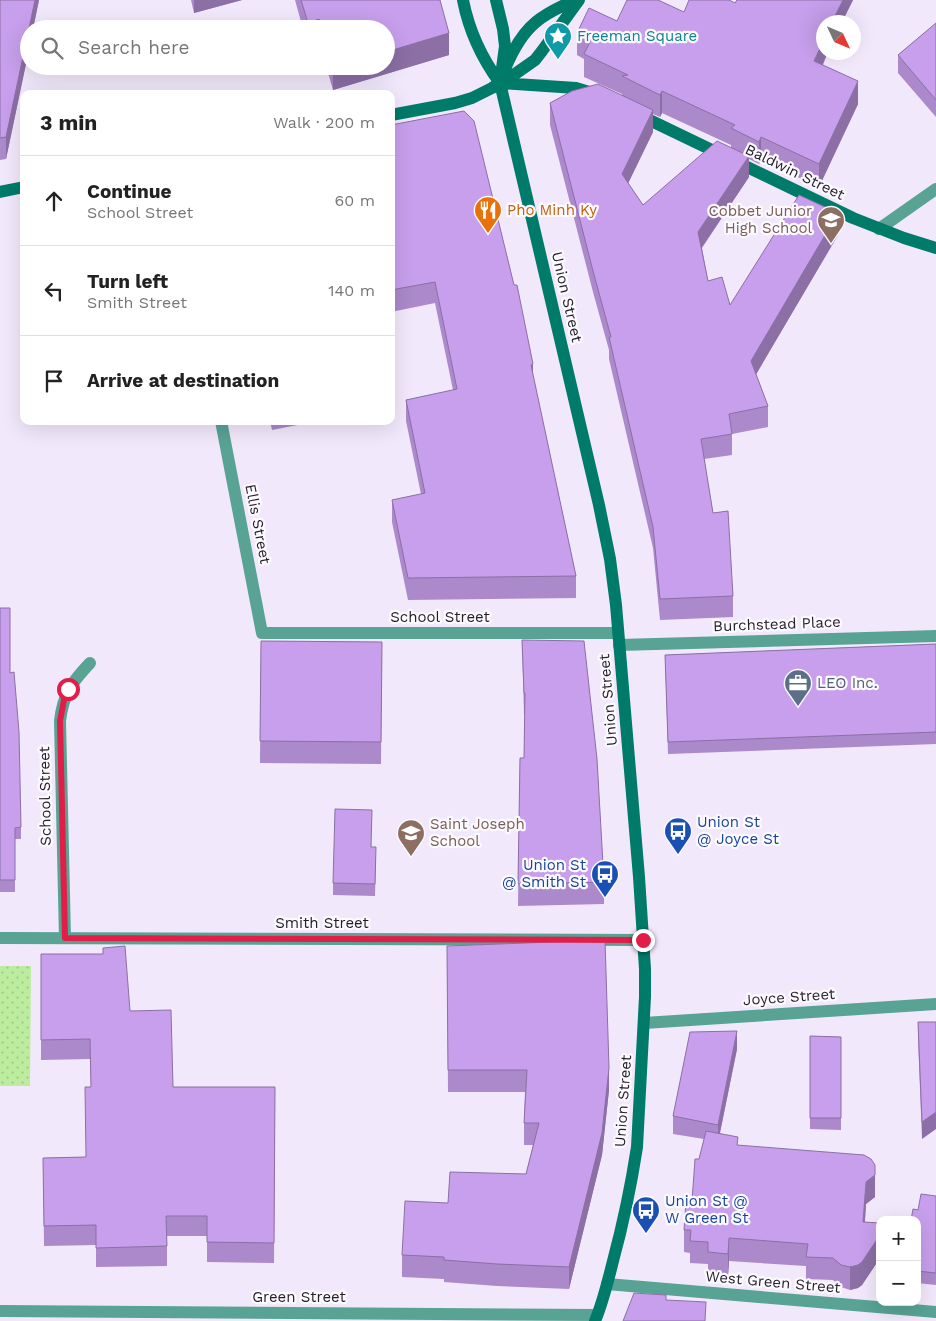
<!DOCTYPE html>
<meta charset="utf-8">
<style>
body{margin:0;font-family:"Work Sans",sans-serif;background:#f2f2f2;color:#222}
.controls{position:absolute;right:15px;bottom:15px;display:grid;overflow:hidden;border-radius:10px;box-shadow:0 5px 20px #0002}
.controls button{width:45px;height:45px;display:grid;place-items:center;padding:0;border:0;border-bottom:1px solid #e0e0e0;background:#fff;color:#222;font:25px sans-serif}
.compass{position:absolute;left:816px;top:15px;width:45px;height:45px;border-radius:50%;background:#fff;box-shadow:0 5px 20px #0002;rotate:134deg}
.stop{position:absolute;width:15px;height:15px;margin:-11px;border:4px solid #e11d48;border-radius:50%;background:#fff}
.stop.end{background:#e11d48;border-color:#fff;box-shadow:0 1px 5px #0008}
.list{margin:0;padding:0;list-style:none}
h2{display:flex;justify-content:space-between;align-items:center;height:65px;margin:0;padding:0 20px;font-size:21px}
h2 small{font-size:16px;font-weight:400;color:#767676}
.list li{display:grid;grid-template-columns:32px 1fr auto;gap:15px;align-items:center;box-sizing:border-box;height:90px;padding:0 20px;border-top:1px solid #e0e0e0}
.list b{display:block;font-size:19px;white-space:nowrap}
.list p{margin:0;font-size:16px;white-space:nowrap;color:#767676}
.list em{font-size:16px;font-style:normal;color:#767676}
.icon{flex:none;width:28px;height:28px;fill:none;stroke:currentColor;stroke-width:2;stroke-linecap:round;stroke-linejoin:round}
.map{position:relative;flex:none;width:936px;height:1321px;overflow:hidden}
.search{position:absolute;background:#fff;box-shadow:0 5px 20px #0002;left:20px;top:20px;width:375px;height:55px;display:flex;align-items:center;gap:12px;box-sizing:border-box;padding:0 18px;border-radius:28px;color:#767676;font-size:19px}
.panel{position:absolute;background:#fff;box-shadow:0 5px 20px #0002;left:20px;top:90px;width:375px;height:335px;border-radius:10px}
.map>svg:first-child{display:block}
.park{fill:url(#park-dots)}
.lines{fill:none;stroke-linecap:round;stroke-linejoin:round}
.minor{stroke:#58a394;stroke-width:12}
.tertiary{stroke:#58a394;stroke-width:12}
.secondary{stroke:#007a69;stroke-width:12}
.wall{fill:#ab89cb;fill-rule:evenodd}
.shaded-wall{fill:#8b6fa5}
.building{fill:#c79fec;stroke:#8b6fa5}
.route{stroke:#e11d48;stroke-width:6}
.labels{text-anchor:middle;stroke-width:4.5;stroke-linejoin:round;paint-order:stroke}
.culture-label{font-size:15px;fill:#0d838f;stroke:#fcf9ff;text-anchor:start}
.street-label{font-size:15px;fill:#231d28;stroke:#fcf9ff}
.food-label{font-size:15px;fill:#c56008;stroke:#fcf9ff;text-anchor:start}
.education-label{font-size:15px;fill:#785e54;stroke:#fcf9ff;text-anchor:end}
.service-label{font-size:15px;fill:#4e5e75;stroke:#fcf9ff;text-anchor:start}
.transit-label{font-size:15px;fill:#164399;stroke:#fcf9ff;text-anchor:start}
</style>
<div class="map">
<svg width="936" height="1321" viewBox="0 0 936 1321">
<defs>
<pattern id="park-dots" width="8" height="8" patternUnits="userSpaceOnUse" patternTransform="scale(1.25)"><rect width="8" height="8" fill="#bcec9e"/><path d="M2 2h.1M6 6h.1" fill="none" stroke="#a1ca88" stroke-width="1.8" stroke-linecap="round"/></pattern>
</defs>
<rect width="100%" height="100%" fill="#f2e8fb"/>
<path class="park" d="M0,966H31L30,1086H0Z"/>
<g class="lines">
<path class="minor" d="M879,229L936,189
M619,645L936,636
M0,938L643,940
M65,938L60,721C63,694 72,682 90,663
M644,1023L936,1004
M607,1284L936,1312
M0,1311L597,1315"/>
<path class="tertiary" d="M221,421L262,633H618"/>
<path class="secondary" d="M463,0C469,31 481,57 500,83
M496,0L503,29L505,46L500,83L599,505L610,559L616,605L639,877L645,969V997L637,1147C631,1186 623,1224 613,1261C608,1281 603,1302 595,1321
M505,69C512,52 521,34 536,22C547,12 561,7 574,0
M500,83L576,88L596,94
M391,115L455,103L472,98L492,88L515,74L535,60L542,51L579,0
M639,115L853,218L904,238L936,248
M0,192L24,187"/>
</g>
<path class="wall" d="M0,0H39L6,159L0,160Z
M191,0H242L194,13Z
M295,0H440L449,55L333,90L326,66H386V29H303Z
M737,0H853L842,22H824V52H828L823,65L858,104L819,187L761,160L759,164L749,159V177L702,248L708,281L730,305L838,235L756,374L768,406V427L732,434V455L704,459L713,513L733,596V617L660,620L653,548L609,359V350L593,292L550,125V103L622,96V94L584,77V59L577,55V33L735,3ZM662,113L731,145V147L643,205L628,183L653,132V114L660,117Z
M936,23V117L898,73V55Z
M391,125L533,376L576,576V598L408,600L392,522V500L421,494L406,421V400L453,390L435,303L391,312Z
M270,421H318L272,430Z
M0,608L10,673L21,827V839H15V892H0Z
M522,640L604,882V904L518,906L520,758H524L525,715H524Z
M261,641L382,642L381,764L260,763Z
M936,644V744L668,754L665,655Z
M371,847L376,858L375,896L333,895V883Z
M447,946L609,1090L602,1155L569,1289L497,1286L444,1282V1279L402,1277V1255L448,1203L526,1174L533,1145H524V1123L525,1092H448Z
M103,948L130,1011L173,1087H275L274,1263L207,1262V1236H167V1266L96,1267V1245L44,1246L43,1158L86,1157L91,1087L90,1059L41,1060V954H103Z
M918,1022H936L922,1139L918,1039Z
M810,1036L841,1037V1130L810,1129Z
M737,1049L720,1133L738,1145L875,1197L866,1204L865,1222L880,1223V1258L862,1285L858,1288L850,1290L841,1287L833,1280L806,1279V1266L729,1261L728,1276L708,1274V1264L690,1263V1253L684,1252V1230L692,1201L699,1159L704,1139L673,1134V1116Z
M936,1196V1285L917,1283V1220Z"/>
<path class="shaded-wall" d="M35,0H39L33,29H29V50L6,159V137Z
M194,0H242L194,13Z
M843,0H853L842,22H832Z
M319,19V29H308V23Z
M449,33V55L333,90V67L336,66H386V52Z
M824,40V52H828L814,83V61Z
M858,81V104L819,187V164Z
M662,91V113L660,117V95Z
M653,110V132L622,196V174Z
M761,137V160L759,164V142Z
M749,156V177L698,253V232Z
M838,213V235L751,383V361Z
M533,364V386L531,365Z
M737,1031V1049L718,1142V1125Z
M609,1068V1090L602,1155L569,1289V1267Z
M936,1112V1129L922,1139V1122Z
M875,1165V1197L866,1204L863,1244V1222L866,1182Z
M880,1235V1258L862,1285L858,1288L850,1290V1267Z
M729,1238V1261L728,1276V1254Z"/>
<path class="building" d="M0,0H35L6,137L0,138Z
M301,0H440L449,33L386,52V29H322L319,19L308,23Z
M627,0H658L684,12L689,0H729L735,3L737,0H843L832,22H824V40L814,61L858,81L819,164L761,137L759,142L731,128L735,125L662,91L660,95L622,76L628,75L584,54L591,40L577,33L589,8L617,21Z
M936,23V100L898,55Z
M598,84L653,110L622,174L643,205L717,141L749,156L698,232L708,281L722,277L730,305L799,195L838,213L751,361L768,406L729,414L732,434L701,439L713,513L728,511L733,596L660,599L653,527L609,337H611L593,271L550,103L572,91Z
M464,111L474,121L514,285H517L533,364L531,365L576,576L408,578L392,500L425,493L406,400L457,389L435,282L391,290V125Z
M0,608H10V673L14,672L19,732L21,827L15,828V880H0Z
M522,640L584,641L597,759L604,882L518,884L520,758H524L525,693H524Z
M261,641L382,642L381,742L260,741Z
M936,644V732L668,742L665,655Z
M335,809L372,810L371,847H376L375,884L333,883Z
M605,940L609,1068L602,1133L569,1267L497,1264L444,1260V1257L402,1255L405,1201L448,1203L450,1172L526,1174L539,1123H524L527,1070H448L447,946Z
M125,946L130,1011L171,1010L173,1087H275L274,1243L207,1242V1216H166L167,1246L96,1248V1225L44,1226L43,1158L86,1157L85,1087H91L90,1039L41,1040V954H103V948Z
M918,1022H936V1112L922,1122Z
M737,1031L718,1125L673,1116L690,1032Z
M810,1036L841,1037V1118H810Z
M706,1131L738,1137L737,1145L864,1155L871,1159L875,1165V1175L866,1182L863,1222L880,1223V1235L862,1262L858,1265L850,1267L841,1265L833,1258L806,1257L808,1244L729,1238L728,1254L708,1252V1242L690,1241L691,1230H684L686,1201H692L695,1159H699Z
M921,1194L936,1196V1273L917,1271V1220H911L913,1209L918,1210Z
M634,1293L666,1295V1300L706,1302L705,1321H623Z"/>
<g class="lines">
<path class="route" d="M68,689L64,700L60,721L65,938L643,940"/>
</g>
<defs>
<g id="sight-pin" transform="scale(1.4375)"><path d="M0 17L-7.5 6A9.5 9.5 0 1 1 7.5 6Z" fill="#0f9aa8" stroke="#fcf9ff"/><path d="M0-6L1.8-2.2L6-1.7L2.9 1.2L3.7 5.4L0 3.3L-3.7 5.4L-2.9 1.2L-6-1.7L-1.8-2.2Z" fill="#fff"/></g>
<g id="restaurant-pin" transform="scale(1.4375)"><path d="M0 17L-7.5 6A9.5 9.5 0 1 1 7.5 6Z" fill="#e8710a" stroke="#fcf9ff"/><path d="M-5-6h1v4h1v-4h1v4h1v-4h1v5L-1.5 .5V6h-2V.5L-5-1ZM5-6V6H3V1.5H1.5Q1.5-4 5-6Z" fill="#fff"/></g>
<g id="school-pin" transform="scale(1.4375)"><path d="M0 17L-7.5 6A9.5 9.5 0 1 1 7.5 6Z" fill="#8d6e63" stroke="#fcf9ff"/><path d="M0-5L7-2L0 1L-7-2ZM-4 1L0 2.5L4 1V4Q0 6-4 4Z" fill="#fff"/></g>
<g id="office-pin" transform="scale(1.4375)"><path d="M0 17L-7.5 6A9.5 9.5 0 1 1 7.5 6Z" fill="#5c6f8a" stroke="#fcf9ff"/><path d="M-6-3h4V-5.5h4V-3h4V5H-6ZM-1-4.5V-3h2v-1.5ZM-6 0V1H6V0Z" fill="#fff"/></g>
<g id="bus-pin" transform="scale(1.4375)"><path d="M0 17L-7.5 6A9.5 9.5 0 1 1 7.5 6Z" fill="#1a4fb4" stroke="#fcf9ff"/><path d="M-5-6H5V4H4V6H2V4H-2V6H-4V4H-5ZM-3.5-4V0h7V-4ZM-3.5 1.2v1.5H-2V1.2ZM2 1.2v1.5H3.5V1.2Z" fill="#fff"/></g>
</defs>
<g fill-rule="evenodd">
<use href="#sight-pin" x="558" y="36"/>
<use href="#restaurant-pin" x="488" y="210"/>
<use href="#school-pin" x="831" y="220"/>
<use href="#office-pin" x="798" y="683"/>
<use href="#bus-pin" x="678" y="831"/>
<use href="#school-pin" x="411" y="833"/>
<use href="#bus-pin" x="605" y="874"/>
<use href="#bus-pin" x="646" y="1210"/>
</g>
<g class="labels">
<g class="culture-label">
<text x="577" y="41">Freeman Square</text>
</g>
<g class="street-label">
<text transform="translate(795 172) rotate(26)" y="5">Baldwin Street</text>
<text transform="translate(567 297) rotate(77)" y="5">Union Street</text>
<text transform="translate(258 524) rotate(79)" y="5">Ellis Street</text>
<text x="440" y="622">School Street</text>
<text transform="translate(777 624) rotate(-2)" y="5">Burchstead Place</text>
<text transform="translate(608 700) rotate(-95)" y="5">Union Street</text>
<text transform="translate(45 796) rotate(-91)" y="5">School Street</text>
<text x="322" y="928">Smith Street</text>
<text transform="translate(789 997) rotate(-4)" y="5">Joyce Street</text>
<text transform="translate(623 1101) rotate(-86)" y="5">Union Street</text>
<text transform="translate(773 1282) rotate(5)" y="5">West Green Street</text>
<text x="299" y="1302">Green Street</text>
</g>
<g class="food-label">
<text x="507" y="215">Pho Minh Ky</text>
</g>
<g class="education-label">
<text x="812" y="216">Cobbet Junior<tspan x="812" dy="17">High School</tspan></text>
<text x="430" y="829" text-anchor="start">Saint Joseph<tspan x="430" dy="17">School</tspan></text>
</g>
<g class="service-label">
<text x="817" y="688">LEO Inc.</text>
</g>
<g class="transit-label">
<text x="697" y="827">Union St<tspan x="697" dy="17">@ Joyce St</tspan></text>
<text x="586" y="870" text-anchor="end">Union St<tspan x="586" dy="17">@ Smith St</tspan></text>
<text x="665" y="1206">Union St @<tspan x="665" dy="17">W Green St</tspan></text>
</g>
</g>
</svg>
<div class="controls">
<button>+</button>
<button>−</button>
</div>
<svg class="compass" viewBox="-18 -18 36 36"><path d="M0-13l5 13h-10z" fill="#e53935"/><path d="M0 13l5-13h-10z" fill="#767676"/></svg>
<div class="stop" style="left:68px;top:689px"></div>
<div class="stop end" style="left:643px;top:940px"></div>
<div class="search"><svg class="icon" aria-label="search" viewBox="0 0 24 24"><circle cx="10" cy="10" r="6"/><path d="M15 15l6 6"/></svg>Search here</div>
<section class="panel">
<h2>3 min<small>Walk · 200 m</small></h2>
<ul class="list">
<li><svg class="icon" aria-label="ahead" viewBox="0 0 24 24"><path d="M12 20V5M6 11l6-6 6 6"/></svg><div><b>Continue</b><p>School Street</p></div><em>60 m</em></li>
<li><svg class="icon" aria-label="left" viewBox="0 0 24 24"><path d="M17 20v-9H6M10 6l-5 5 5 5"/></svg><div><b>Turn left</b><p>Smith Street</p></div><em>140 m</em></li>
<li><svg class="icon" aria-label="arrive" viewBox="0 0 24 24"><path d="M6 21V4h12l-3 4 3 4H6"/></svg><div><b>Arrive at destination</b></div></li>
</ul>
</section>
</div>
